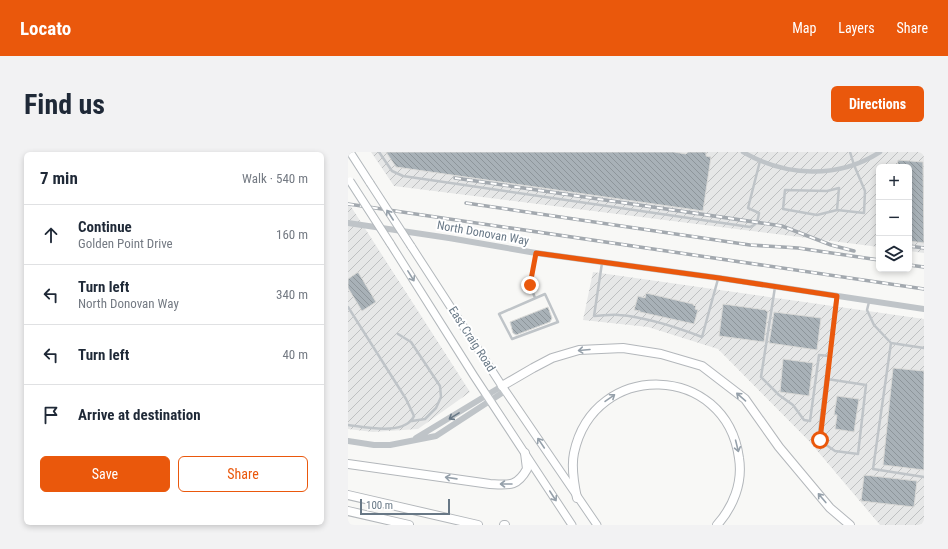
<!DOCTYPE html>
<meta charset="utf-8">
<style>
body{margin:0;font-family:"Roboto Condensed",sans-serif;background:#f2f2f3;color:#1f2937}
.controls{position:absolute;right:12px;top:12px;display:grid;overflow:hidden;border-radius:6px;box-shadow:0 2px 6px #0003}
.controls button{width:36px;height:36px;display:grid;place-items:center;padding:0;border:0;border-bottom:1px solid #e0e1e3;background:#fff;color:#1f2937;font:20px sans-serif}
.scale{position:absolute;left:12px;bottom:10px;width:90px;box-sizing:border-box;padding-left:4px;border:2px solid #687886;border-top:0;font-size:11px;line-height:14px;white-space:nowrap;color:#687886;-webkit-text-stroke:3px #fff;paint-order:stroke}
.stop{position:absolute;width:12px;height:12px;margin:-9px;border:3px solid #ea580c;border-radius:50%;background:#fff}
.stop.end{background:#ea580c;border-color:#fff;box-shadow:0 1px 4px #0008}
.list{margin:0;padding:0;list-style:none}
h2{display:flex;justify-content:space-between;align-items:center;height:52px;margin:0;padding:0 16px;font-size:17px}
h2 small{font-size:13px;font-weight:400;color:#747a83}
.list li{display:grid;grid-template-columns:26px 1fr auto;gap:12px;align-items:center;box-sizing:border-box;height:60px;padding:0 16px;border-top:1px solid #e0e1e3}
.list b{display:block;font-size:15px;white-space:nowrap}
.list p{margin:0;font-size:13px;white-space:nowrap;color:#747a83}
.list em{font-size:13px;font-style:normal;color:#747a83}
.actions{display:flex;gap:8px;padding:12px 16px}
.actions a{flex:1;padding:9px 0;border:1px solid #ea580c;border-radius:6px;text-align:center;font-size:14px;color:#ea580c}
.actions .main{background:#ea580c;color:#fff}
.icon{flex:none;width:22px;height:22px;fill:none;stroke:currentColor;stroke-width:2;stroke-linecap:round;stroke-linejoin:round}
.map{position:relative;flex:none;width:576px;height:373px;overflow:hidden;border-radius:6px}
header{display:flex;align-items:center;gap:24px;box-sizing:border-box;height:56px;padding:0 20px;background:#ea580c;color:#fff}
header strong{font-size:19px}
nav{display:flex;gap:22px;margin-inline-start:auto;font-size:14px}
.intro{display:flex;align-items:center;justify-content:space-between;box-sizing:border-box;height:96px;padding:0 24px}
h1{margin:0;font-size:28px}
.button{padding:10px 18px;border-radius:6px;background:#ea580c;color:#fff;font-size:14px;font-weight:700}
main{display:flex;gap:24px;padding:0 24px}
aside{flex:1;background:#fff;border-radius:6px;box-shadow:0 2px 6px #0003}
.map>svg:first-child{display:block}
.industrial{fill:url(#industrial-furrows)}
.building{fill:url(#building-back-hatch);stroke:#dadad8}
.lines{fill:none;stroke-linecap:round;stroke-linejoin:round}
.primary-casing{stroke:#b3b8bc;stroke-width:9}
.motorway-casing{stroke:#b3b7bb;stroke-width:10}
.service{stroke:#bfc4c8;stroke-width:2.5}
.minor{stroke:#bfc4c8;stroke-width:4.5}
.tertiary{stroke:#bfc4c8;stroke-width:6}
.primary{stroke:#fff;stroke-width:7}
.motorway{stroke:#fff;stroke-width:8}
.rail-casing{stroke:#a3a9af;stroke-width:3.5}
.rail{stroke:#fff;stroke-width:2;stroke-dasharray:6;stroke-linecap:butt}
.primary-bridge-casing{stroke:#b3b8bc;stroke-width:9;stroke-linecap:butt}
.primary-bridge{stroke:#fff;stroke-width:7}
.oneway{stroke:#95a0aa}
.oneway2{stroke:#687886}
.route{stroke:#ea580c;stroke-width:5}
.labels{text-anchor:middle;stroke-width:4;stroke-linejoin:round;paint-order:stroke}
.street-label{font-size:12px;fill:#687886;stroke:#fff}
</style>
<header>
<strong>Locato</strong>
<nav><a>Map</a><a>Layers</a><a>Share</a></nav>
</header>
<div class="intro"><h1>Find us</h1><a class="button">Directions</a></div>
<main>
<aside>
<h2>7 min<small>Walk · 540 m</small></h2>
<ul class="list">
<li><svg class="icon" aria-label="ahead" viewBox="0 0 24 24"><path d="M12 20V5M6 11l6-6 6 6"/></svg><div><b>Continue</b><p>Golden Point Drive</p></div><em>160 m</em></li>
<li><svg class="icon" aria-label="left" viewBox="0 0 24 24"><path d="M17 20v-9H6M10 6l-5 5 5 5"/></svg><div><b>Turn left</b><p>North Donovan Way</p></div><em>340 m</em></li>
<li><svg class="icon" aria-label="left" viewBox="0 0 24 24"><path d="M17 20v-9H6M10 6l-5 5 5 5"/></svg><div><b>Turn left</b></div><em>40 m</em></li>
<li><svg class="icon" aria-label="arrive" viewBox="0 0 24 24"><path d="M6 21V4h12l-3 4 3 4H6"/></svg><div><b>Arrive at destination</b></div></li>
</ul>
<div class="actions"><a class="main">Save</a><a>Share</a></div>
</aside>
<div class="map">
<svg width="576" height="373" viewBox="0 0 576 373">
<defs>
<pattern id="industrial-furrows" width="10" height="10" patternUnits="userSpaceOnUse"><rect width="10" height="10" fill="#e6e7e7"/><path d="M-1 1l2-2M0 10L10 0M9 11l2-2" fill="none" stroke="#bec0c1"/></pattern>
<pattern id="building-back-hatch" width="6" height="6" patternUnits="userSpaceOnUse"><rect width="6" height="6" fill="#a8b1b7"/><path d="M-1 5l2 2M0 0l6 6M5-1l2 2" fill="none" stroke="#8d959a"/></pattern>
</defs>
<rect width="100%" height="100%" fill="#f8f8f6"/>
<path class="industrial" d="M23,0H576V101L561,99V15H531V95L46,34Z
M0,50L122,240L70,277L25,280L0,277Z
M245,120L576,167V373H532L461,289L370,197L300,175L235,168Z"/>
<path class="building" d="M38,0H326L338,2L340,0H358V4L363,5L355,59L48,15Z
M550,8L575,10L576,91L561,89V15H549Z
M10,120L28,150L14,159L0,136V127Z
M298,141L345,152V153L348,154L347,157L350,158L346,172L292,160V159L286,158L290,144L297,146Z
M375,152L418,158V159H420L416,190L371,184Z
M200,155L204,166L202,170L168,183L165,181L162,170Z
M426,160L473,166L469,198L421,191Z
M435,207L465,211L461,244L432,240Z
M545,216L576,219V318L535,313Z
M489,244L511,247L506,280L487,277L489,263H486Z
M516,323L569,329L566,355L513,349Z"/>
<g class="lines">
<g class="primary-casing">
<path id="primary" d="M2,0L22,31
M42,91L126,224L224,373
M63,94L154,234L249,373"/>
</g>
<g class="motorway-casing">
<path id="motorway" d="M154,234L185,216L204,206L231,198L275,196L313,202L354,214L397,247L431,295L482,356L502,373
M0,312L142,332C161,333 169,335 179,317L177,301
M0,343L130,373
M229,346C226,332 223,315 226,301C246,207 378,211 391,306C395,331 385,355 369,373
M0,359L61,373
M156,373H157"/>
</g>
<path class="service" d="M31,0L44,19L55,24L402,75C409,73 410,68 411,61L400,56L412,9
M489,58L491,36L479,39L437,38L435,57L469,63L489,58L516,61L517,39L506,13L502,0
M254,111L246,164C254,164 263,162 271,163C299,165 328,175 354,185L370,127
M427,135L413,225L431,243L445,253L456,268L462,269L471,203L481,204
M197,142L210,170L164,187L151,162Z
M187,146L182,133L188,102
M521,150L519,158L526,173L543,191L576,196
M0,155L58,247L66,264C57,284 17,275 0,273
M50,182L63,190L92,234L93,245L88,256L77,267L64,269
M543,191L525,317L576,325
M471,288L487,299L510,302L518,233L479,227"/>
<path class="minor" d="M395,0C438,25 490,27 532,0
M471,288L489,144"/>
<path class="tertiary" d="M0,71L101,86L188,101L371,126L576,157
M68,286L154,234
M0,289L26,293H42L88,284L157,239"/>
<use href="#primary" class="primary"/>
<use href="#motorway" class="motorway"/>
<g class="rail-casing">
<path id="rail" d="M107,26L434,74L483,93L506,99
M118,51L402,93L450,96L531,108
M0,52L576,137
M561,94L576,96
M561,113L576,115"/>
</g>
<use href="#rail" class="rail"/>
<g class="primary-bridge-casing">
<path id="primary-bridge" d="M2,29L42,91
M22,31L63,94"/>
</g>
<use href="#primary-bridge" class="primary-bridge"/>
</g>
<defs><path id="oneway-shaft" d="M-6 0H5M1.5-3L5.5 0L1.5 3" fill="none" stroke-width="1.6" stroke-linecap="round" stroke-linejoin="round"/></defs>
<g class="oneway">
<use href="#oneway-shaft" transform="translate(42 63) rotate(-123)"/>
<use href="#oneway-shaft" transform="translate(63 124) rotate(58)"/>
<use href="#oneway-shaft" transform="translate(236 198) rotate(175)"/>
<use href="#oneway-shaft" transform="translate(393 245) rotate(-139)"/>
<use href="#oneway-shaft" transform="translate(262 246) rotate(-35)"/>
<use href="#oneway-shaft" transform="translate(193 291) rotate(-124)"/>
<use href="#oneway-shaft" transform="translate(389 294) rotate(76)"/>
<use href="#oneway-shaft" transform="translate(103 326) rotate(-172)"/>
<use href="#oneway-shaft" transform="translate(158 332) rotate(180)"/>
<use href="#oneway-shaft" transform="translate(205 344) rotate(57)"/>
<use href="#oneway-shaft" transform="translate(474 346) rotate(-130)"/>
</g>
<use class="oneway2" href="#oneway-shaft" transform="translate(106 264) rotate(148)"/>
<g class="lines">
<path class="route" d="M182,133L188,101L371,126L489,144L472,288"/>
</g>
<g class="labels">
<g class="street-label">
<text transform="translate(135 81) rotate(10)" y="4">North Donovan Way</text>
<text transform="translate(124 187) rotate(57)" y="4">East Craig Road</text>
</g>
</g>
</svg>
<div class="controls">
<button>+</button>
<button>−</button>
<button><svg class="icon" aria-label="layers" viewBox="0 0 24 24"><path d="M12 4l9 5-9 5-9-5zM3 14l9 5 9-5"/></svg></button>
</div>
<div class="scale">100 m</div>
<div class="stop" style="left:472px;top:288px"></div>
<div class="stop end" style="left:182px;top:133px"></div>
</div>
</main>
